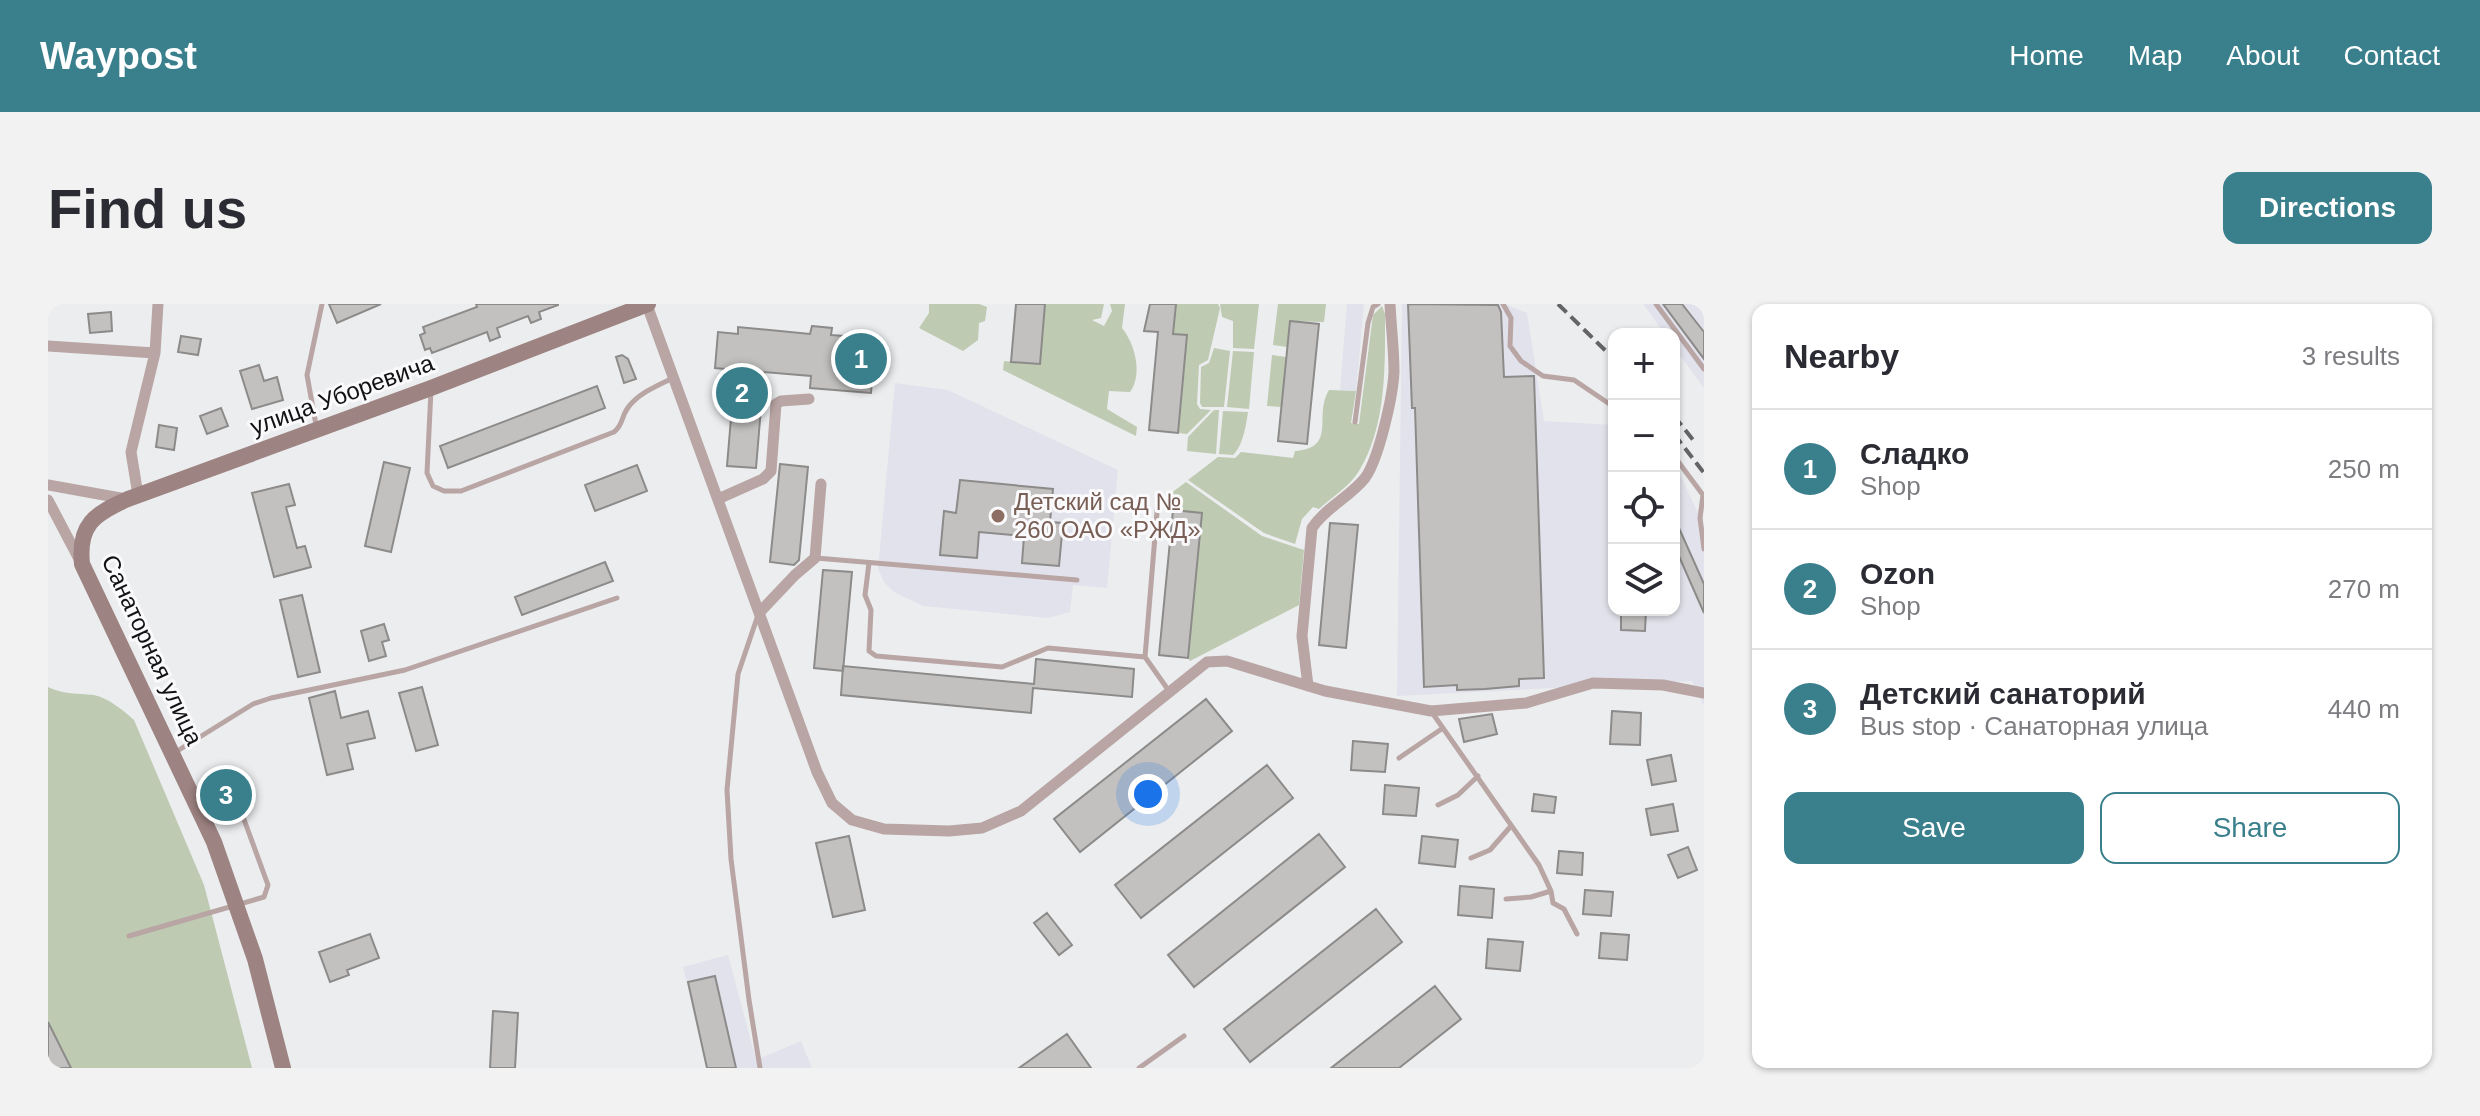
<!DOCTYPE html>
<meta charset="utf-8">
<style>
body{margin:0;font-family:Helvetica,sans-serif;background:#f2f2f3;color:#2b2b33}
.controls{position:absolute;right:24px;top:24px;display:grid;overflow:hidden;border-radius:16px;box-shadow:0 2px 6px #0004}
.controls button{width:72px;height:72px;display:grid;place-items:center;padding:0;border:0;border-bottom:2px solid #e1e1e2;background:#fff;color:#2b2b33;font:40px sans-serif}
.you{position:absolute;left:1100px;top:490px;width:28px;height:28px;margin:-20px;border:6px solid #fff;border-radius:50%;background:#1a73e8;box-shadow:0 0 0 12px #1a73e833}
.badge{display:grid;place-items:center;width:52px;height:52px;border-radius:50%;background:#397f8c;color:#fff;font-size:26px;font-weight:700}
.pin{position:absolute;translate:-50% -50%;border:4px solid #fff;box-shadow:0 2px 8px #0006}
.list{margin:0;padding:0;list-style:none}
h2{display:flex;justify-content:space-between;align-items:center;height:104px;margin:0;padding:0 32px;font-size:34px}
h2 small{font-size:26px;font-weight:400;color:#7c7c81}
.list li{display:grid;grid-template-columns:52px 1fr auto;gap:24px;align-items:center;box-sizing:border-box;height:120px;padding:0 32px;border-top:2px solid #e1e1e2}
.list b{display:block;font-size:30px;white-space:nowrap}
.list p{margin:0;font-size:26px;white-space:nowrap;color:#7c7c81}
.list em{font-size:26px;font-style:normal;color:#7c7c81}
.actions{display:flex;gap:16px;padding:24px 32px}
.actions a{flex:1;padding:18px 0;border:2px solid #397f8c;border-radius:16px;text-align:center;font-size:28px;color:#397f8c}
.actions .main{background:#397f8c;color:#fff}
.icon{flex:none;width:44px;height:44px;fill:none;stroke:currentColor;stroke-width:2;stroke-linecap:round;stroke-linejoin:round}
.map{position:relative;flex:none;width:1656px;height:764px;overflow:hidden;border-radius:16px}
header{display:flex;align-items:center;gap:48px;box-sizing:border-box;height:112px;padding:0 40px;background:#397f8c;color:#fff}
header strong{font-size:38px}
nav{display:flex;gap:44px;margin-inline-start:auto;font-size:28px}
.intro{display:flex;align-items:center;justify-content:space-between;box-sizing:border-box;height:192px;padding:0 48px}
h1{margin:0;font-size:56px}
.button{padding:20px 36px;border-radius:16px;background:#397f8c;color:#fff;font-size:28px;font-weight:700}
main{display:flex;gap:48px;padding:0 48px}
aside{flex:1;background:#fff;border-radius:16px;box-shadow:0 2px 6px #0004}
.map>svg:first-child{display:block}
.built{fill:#e2e2ec}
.green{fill:#becab1}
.building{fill:#c3c1c0;stroke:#8c8b8a;stroke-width:2}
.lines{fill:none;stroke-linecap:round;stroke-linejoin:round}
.service{stroke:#b8a5a4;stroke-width:5}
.minor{stroke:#b8a5a4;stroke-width:11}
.secondary{stroke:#9d8381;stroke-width:16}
.rail{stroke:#646466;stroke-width:4;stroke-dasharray:12 6;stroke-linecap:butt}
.education-dot{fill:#8d6e63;stroke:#fafafc;stroke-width:3}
.labels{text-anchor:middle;stroke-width:6;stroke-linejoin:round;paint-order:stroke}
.street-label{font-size:24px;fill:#121213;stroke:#fafafc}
.education-label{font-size:24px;fill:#785e54;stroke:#fafafc;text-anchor:start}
</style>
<header>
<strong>Waypost</strong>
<nav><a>Home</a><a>Map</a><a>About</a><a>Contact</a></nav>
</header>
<div class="intro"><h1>Find us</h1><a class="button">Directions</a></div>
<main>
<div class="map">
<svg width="1656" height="764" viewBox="0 0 1656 764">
<rect width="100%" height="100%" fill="#ecedef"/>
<path class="built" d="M1299,0H1316L1308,87L1292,86Z
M1354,0H1456L1479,9L1496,117L1566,121V306H1626V157L1656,222V402L1644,377L1349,392Z
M1595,0H1656V84L1626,43V30H1617Z
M847,79L900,86L1070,166L1059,284L1025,281L1022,308L1000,314L875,302L846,288L836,278L830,265Z
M680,651L708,756L753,737L764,764H659L635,663Z"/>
<path class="green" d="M881,0H931L939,3L937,17L931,19L930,36L915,47L871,24L881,9Z
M997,0H1056L1053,14L1044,16L1056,22L1064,7L1062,0H1077L1074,24C1087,40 1095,70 1082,88L1061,87L1059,105L1089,123L1088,132L955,66L956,57L992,60Z
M1128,0H1170L1172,4L1160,56L1151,61L1149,100L1152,105L1163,106L1139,130L1130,129L1139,31L1125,30Z
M1172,0H1211L1206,45L1185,44V17L1174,13Z
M1230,0H1278L1276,18L1242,17L1239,43L1225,41Z
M1334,2L1337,10C1337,61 1339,121 1311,167C1302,182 1283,194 1271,205L1265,203L1254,215L1247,240L1216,229L1140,176L1170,153L1187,154L1193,148L1245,154L1247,147C1290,144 1265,112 1281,86L1308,87L1303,119L1311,120L1325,11Z
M1166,44L1182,47L1176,103H1154L1152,99L1153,63L1161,59Z
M1185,47L1206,48L1201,105L1179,103Z
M1224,51L1238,53L1233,103L1219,102Z
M1166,106H1171L1168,150L1139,147L1140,133Z
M1175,107L1200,108C1198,121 1195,142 1185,151L1171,150Z
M1138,178L1214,232L1256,246L1251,301L1142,357L1140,354L1154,209L1117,205L1118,193Z
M0,383C16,391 29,389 46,391C60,394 75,406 86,416L156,581L204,764H0Z"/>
<path class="building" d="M281,0H333L289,19Z
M428,0H510V1L491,8L493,15L483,19L480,12L449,24L452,33L442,37L439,28L384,49L382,44L377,46L372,31L377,29L375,23L429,3Z
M968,0H997L992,60L963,58Z
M1102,0H1128L1125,30L1139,31L1130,129L1101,126L1110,28L1096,27Z
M1360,0L1450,1L1453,8L1456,73L1486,72L1496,374L1471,375V382L1437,385L1409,386V381L1376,383L1367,104H1364Z
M1615,0H1634L1656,28V55Z
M63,8L64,27L42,29L40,10Z
M1242,17L1271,20L1259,140L1230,137Z
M764,22L784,24L783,31L796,32L795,37L808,38L807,45L826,47L823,89L762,84L763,72L716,68L708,164L679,162L687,66L667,64L670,28L690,30V23L762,30Z
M133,32L153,35L150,51L130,48Z
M574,51L580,55L588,75L576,79L568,53Z
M211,61L216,77L229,73L235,96L204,105L192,67Z
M549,82L557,104L400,164L392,142Z
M173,104L180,122L159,130L152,112Z
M111,121L129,124L126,146L108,143Z
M336,158L362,164L343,248L317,242Z
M732,160L760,163L751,256L746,261L722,258Z
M589,161L599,187L547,207L537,181Z
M912,176L1005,185L1002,218L1015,219L1011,262L974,259L976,232L931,228L929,254L892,251L896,207L908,209Z
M241,180L247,201L238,203L249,244L257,242L263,263L226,273L204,189Z
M1125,206L1154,209L1140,354L1111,351Z
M1626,213L1656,280V309L1626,241Z
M1282,219L1310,221L1298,344L1271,341Z
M557,258L565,277L474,311L467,293Z
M775,266L804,268L795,367L766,364Z
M254,291L272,368L250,373L232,296Z
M1573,306H1598L1597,327L1573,326Z
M336,320L341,336L334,338L338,352L321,357L313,327Z
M988,355L1086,365L1084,393L985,384L983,409L793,391L795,362L986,380Z
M374,383L390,441L368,447L351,389Z
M287,387L293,414L320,407L327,434L299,440L305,465L279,471L261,394Z
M1158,395L1184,427L1032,548L1006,515Z
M1564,407L1593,409L1592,441L1562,440Z
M1444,410L1449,430L1416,438L1411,415Z
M1305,437L1340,440L1337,468L1303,466Z
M1623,451L1628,477L1604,481L1599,456Z
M1219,461L1245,494L1093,614L1067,581Z
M1337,481L1371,484L1368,512L1335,510Z
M1486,490L1508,493L1506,509L1484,507Z
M1625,500L1630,527L1603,531L1598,505Z
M1271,530L1297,563L1146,683L1120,651Z
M801,532L817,606L785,613L768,539Z
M1374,532L1410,536L1407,563L1371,559Z
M1640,543L1649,566L1630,574L1620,551Z
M1511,547L1535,549L1534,571L1509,569Z
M1412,582L1446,585L1444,614L1410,611Z
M1537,586L1565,588L1563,612L1535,610Z
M1328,605L1354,638L1202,758L1176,725Z
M999,609L1024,641L1011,651L986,619Z
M1553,629L1581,631L1579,656L1551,654Z
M322,630L331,654L299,666L301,671L282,678L271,648Z
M1440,635L1475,638L1472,667L1438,664Z
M667,672L688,764H659L640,678Z
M1387,682L1413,715L1351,764H1283Z
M445,707L470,709L467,764H442Z
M0,718L23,764H0Z
M1019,730L1043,764H971Z"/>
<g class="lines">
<path class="service" d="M1455,0L1463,14L1462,42L1473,57L1495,72L1526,76L1566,103
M1608,0L1656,65
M383,86L379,169L385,182L396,187H413L566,128C575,121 573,114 579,105C589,90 610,81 625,74
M1307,118L1320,19L1325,3L1330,0
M268,121L259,71L274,0
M1626,152L1655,191L1652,214L1656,245
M1110,196L1097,353L1121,387
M768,254L1029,276
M821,259L817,291L823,306L821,347L828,352L954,363L1000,344L1097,353
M709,314L690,370L679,486L683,555L701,696L712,764
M1383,407L1491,561L1503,587L1505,599L1516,605L1529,630
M126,449L205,400L223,394L357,366L569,294
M1351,454L1395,424
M1390,501L1410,491L1430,472
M1423,554L1442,546L1463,522
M1458,595L1483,593L1503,587
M81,632L216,593L220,581L194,510L153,500
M1091,764L1136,732"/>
<path class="minor" d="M599,1L769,468L784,499L804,516L836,525L901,527L934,524L973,507L1159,358L1179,357L1277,387L1383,407L1478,399L1545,379L1615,381L1656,389
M0,42L107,49
M0,181L78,195
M90,191L83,148L107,49L110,0
M670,195L715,175L723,167L728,100L733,97L761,95
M0,196L31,255
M711,309L747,271L767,254L773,180
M1260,382L1254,332L1264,224C1277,204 1302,193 1317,174C1331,155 1345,91 1346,68C1346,45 1343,22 1342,0"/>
<path class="secondary" d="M235,764L207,655L166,538L34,260C30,221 46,210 80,195L383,84L600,0"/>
<path class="rail" d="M1510,0L1566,55
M1626,112L1646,137
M1626,130L1656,169"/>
</g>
<circle class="education-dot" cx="950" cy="212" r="8"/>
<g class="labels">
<g class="street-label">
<text transform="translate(294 91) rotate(-20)" y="8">улица Уборевича</text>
<text transform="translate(104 346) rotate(65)" y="8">Санаторная улица</text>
</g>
<g class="education-label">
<text x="966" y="206">Детский сад №<tspan x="966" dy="28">260 ОАО «РЖД»</tspan></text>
</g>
</g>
</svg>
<div class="controls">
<button>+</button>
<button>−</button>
<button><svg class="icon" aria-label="locate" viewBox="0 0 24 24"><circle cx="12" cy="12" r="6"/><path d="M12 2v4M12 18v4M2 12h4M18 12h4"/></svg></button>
<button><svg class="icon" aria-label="layers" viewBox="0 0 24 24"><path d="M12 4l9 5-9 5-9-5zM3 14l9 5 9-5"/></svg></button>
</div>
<div class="you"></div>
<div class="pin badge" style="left:813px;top:55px">1</div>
<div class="pin badge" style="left:694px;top:89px">2</div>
<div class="pin badge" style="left:178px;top:491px">3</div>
</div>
<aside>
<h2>Nearby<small>3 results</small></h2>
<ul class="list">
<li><span class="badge">1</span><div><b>Сладко</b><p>Shop</p></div><em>250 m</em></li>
<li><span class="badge">2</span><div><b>Ozon</b><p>Shop</p></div><em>270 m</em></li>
<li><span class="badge">3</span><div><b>Детский санаторий</b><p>Bus stop · Санаторная улица</p></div><em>440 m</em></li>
</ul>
<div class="actions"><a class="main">Save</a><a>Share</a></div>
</aside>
</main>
